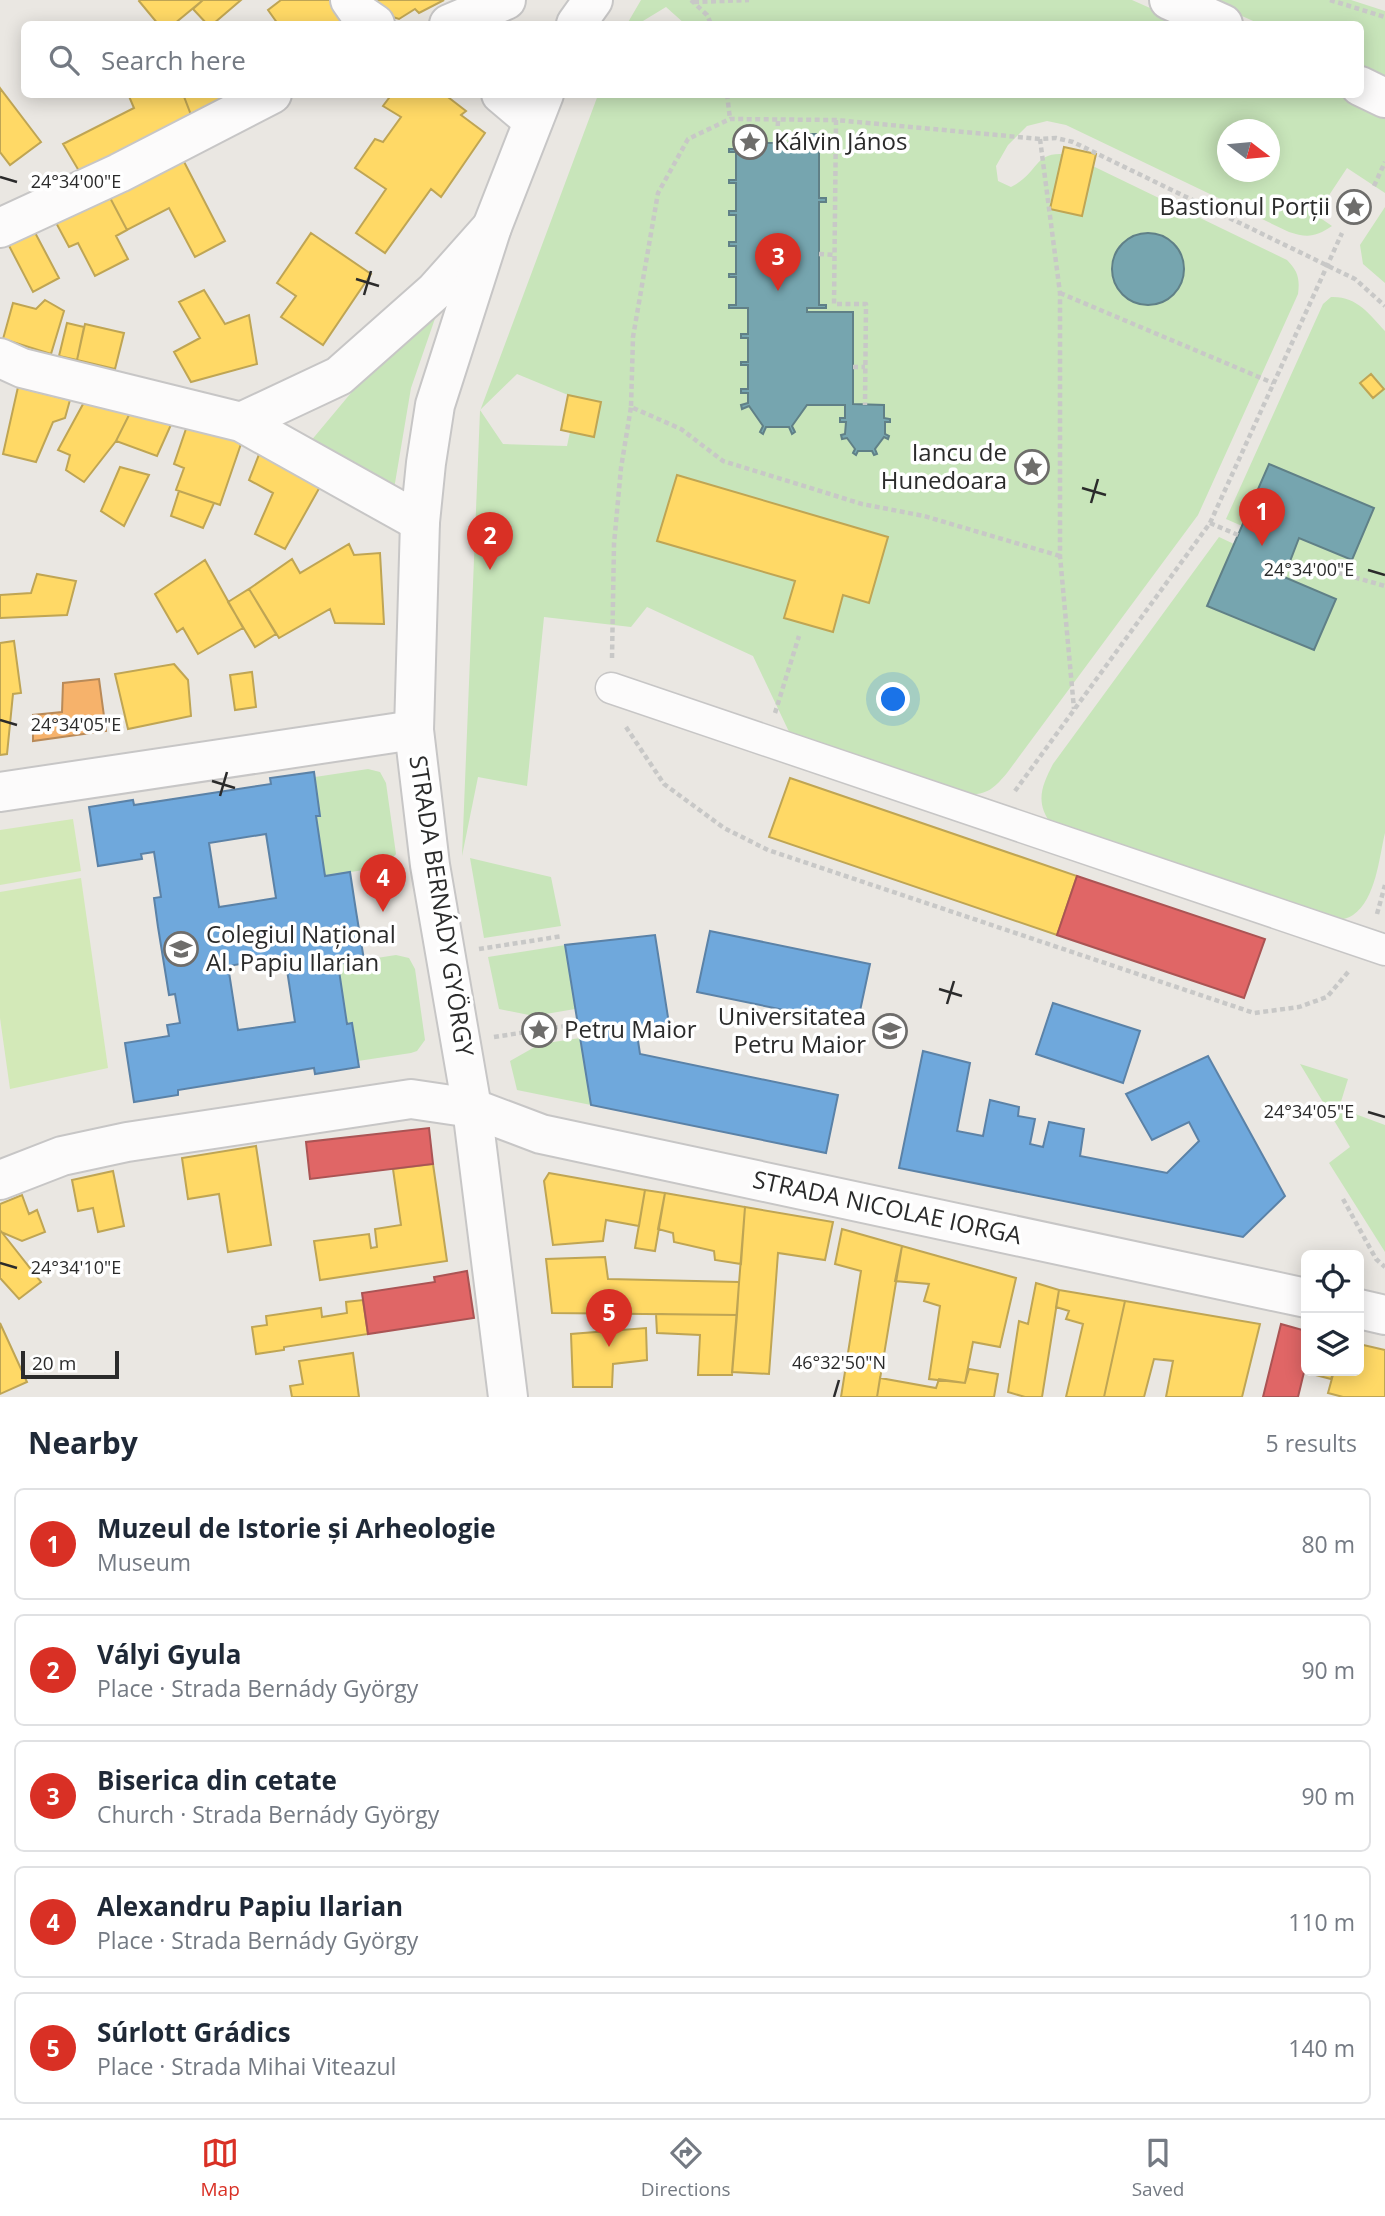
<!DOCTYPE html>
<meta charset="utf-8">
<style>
body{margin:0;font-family:"Open Sans",sans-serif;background:#f2f2f3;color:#1f2937}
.controls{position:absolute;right:21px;bottom:21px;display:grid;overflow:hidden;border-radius:10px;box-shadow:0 4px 18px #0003}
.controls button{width:63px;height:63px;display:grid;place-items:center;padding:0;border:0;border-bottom:2px solid #e0e1e3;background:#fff;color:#1f2937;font:35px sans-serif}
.compass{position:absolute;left:1217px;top:119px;width:63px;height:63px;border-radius:50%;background:#fff;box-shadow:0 4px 18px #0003;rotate:106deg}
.scale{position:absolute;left:21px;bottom:18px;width:98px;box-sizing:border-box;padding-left:7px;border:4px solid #2b2b2b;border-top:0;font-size:19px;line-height:24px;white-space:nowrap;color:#2b2b2b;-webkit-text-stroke:5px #fff;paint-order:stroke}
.you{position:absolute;left:894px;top:700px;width:24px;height:24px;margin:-18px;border:5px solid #fff;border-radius:50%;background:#1a73e8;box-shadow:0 0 0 10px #1a73e833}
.badge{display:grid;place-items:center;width:46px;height:46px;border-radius:50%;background:#d93025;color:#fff;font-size:23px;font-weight:700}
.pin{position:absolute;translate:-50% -58px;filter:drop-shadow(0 2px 4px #0008)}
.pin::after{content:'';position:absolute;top:37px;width:24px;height:21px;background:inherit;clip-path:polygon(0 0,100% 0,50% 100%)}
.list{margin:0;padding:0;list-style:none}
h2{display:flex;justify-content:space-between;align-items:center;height:91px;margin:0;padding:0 28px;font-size:30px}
h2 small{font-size:23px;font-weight:400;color:#747a83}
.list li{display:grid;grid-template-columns:46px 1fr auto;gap:21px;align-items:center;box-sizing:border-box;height:112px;margin:0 14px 14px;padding:0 14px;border:2px solid #e0e1e3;border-radius:10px}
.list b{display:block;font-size:26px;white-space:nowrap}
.list p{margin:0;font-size:23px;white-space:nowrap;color:#747a83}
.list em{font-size:23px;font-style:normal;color:#747a83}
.icon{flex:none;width:38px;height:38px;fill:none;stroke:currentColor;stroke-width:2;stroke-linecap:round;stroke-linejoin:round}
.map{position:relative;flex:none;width:1385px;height:1397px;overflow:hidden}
.search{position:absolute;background:#fff;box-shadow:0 4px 18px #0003;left:21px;right:21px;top:21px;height:77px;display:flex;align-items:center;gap:18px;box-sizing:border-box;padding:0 24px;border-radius:10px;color:#747a83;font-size:26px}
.sheet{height:721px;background:#fff}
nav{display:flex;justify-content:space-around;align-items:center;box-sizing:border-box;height:98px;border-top:2px solid #e0e1e3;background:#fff;font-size:19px;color:#747a83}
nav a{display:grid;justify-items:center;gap:4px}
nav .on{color:#d93025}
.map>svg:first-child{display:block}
.green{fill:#c8e5ba;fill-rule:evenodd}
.pitch{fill:#d3e9b8}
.homes{fill:#ffd966;stroke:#bfa554;stroke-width:2}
.shops{fill:#e06666;stroke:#aa5454;stroke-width:2}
.schools{fill:#6fa8dc;stroke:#5b82a7;stroke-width:2;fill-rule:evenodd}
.health{fill:#f6b26b;stroke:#b98a58;stroke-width:2}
.public{fill:#76a5af;stroke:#608087;stroke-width:2}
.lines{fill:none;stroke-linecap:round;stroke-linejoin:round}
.pedestrian-casing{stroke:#c7c6c6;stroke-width:33}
.minor-casing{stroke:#c7c6c6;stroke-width:42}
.tertiary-casing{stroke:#c7c6c6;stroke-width:42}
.secondary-casing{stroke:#c7c6c6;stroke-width:42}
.path{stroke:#c8c8c7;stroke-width:4.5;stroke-dasharray:5 3.5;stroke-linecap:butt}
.pedestrian{stroke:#fcfbfb;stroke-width:30}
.minor{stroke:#fcfbfb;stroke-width:38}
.tertiary{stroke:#fcfbfb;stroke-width:38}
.secondary{stroke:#fcfbfb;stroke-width:38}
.ticks{fill:none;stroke:#2b2b2b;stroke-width:2.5}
.labels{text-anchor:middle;stroke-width:7;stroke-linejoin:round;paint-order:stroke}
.poi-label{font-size:24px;fill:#2b2b2b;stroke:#fff;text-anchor:start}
.street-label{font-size:24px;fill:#2b2b2b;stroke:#fff}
.ticks-label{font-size:18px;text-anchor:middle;fill:#2b2b2b;stroke:#fff;stroke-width:7;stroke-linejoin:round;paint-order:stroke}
</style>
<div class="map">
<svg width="1385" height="1397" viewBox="0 0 1385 1397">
<rect width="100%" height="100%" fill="#eae7e2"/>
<path class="green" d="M641,0H1132L1186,24H685L666,7L638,24H627Z
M1206,0H1351L1385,11V80L1361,69L1360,24H1260Z
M1337,94L1385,117V193L1347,168L1316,215L1332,226C1316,237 1307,238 1289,232L1066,125L1047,121L1027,126L1008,145L996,166L998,181L1011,187C1040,173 1033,149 1070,155L1287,260C1298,271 1300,279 1298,294L1198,515L1007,773C992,791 986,795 962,795L792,738L753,656L647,607L631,627L544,617L527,786L478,777L462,856L480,411L598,95ZM1228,130H1270V172H1228ZM517,374L568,395L594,437L570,432L567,446L503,444L480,410Z
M1385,207V283L1363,264L1360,245Z
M1331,297C1357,296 1369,314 1385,331V833C1379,858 1376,899 1353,915C1349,918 1342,919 1338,921L1052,825C1035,803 1041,787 1053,764L1219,537L1234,544L1208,606L1314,650L1335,599L1284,577L1299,538L1374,508L1242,526L1226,519L1323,304Z
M440,304L411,388L394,489L310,442L361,381Z
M368,769L380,772L386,783L396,854L388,864L383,867L325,876L316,816L320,815L315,777Z
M470,858L551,877L561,926L484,938Z
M565,945L575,1009L534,1016L499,1009L488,957Z
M396,955L409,958L415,969L425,1040L417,1051L411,1053L358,1061L352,1023L347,1024L338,964Z
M580,1038L591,1105L517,1090L510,1061L540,1044Z
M1300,1064L1348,1079L1339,1108L1385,1125V1252L1329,1163L1350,1147Z"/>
<path class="pitch" d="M73,819L81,871L0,885V830Z
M81,878L108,1068L10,1089L0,1018V892Z"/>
<path class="homes" d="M140,0H203L174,24H158L139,1Z
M203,0H241L213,24H207L193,9Z
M281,0H330L345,20V24H278L268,10Z
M363,0H444L419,13L415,9L399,19L370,10Z
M0,88L41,142L10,165L0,152Z
M128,94H183L193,120L82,176L63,144L134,108Z
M183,94L241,95L193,120Z
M392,94H444L466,111L461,115L485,133L441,197L431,189L385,253L356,233L386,189L355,168L375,139L383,142L401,117L383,106Z
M1064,147L1096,154L1082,216L1050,209Z
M180,154L225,241L195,257L169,208L127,230L107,192Z
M107,192L127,230L116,236L128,259L95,276L78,243L69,247L54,219Z
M31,225L59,278L33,292L5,238Z
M311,233L371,274L323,345L281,317L296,296L277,283Z
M204,290L225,324L249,315L257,364L191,382L174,352L200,338L179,302Z
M45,300L64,311L51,354L3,339L13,303L36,309Z
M67,323L84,327L77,360L59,356Z
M85,324L124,333L115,369L77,360Z
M1371,374L1384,389L1373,398L1360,383Z
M18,387L70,400L65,418L53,422L36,462L3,454Z
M88,395L134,405L116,441L84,482L66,470L70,455L58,450Z
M568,395L601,402L594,437L561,430Z
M134,405L174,418L157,456L116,441Z
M187,426L242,441L220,505L176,490L184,468L174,464Z
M260,452L321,485L285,549L255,534L273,493L249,480Z
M120,467L149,475L124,526L101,511Z
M677,475L888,537L869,603L843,595L833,632L784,618L795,581L657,541Z
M179,491L214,503L203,528L171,516Z
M349,544L354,555L380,553L384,624L335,623L330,609L279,638L249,589L292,559L300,573Z
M205,560L243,628L198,654L183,628L177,632L155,594Z
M37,574L76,581L67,615L0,618V595L31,593Z
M249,589L276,634L255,647L228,602Z
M14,641L21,693L13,694L7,754L0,755V643Z
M174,664L188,680L191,716L128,729L115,674Z
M252,672L256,707L235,710L230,675Z
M790,778L1077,876L1057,935L769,837Z
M256,1146L271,1245L228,1252L219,1194L188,1199L182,1158Z
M433,1164L447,1261L320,1280L314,1241L369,1234L371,1248L377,1247L375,1229L401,1225L393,1169Z
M113,1171L124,1226L98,1232L93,1208L78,1211L72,1180Z
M549,1173L645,1190L639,1226L606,1220L603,1241L553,1245L544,1181Z
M645,1190L665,1193L655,1251L635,1248Z
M665,1193L745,1207L741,1264L715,1260L714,1251L674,1242L673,1233L658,1229Z
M22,1195L29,1214L37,1210L45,1232L22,1241L1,1232L0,1230V1204Z
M745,1207L833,1222L825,1260L778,1253L769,1374L732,1372Z
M842,1229L902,1246L877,1397H841L861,1271L835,1264Z
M0,1230L41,1282L19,1299L0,1278Z
M902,1246L1016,1278L1000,1347L973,1342L965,1383L929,1379L940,1306L924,1301L929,1284L895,1281Z
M605,1257L608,1279L739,1282L737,1315L552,1313L546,1259Z
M1036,1283L1059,1290L1042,1397H1025L1008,1392L1019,1321L1028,1324Z
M1059,1290L1125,1301L1104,1397H1066L1083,1324L1066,1319L1069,1311L1056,1307Z
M363,1300L368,1334L284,1347V1350L256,1354L252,1327L267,1325L266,1316L321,1308L322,1317L347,1313L346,1302Z
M1125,1301L1260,1324L1242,1397H1166L1173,1361L1154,1359L1144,1397H1104Z
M656,1314L737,1315L732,1375H698L700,1335L657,1333Z
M0,1323L27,1382L0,1394Z
M646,1328L647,1360L613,1364L612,1387H573L571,1334Z
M1359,1344L1385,1350V1397H1343L1328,1393L1334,1371H1359Z
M353,1353L359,1397H292L290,1386L303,1384L299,1361Z
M1306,1364V1371H1334L1331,1379L1304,1372Z
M969,1369L998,1374L994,1397H877L880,1378L936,1388L939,1379L965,1383Z"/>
<path class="shops" d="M1077,876L1265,939L1244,998L1057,935Z
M429,1128L433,1164L310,1179L306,1142Z
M467,1271L474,1318L368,1334L362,1293L435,1282L434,1277Z
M1281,1324L1306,1331V1364L1298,1397H1263Z"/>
<path class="schools" d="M314,772L320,816H316L325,876L350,872L356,911L364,960L338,964L347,1024L352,1023L359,1067L315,1074L314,1068L178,1090V1095L134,1102L125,1043L169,1036L167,1025L180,1023L175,994L169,995L158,927L154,898L161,897L154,852L141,854L142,859L98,866L89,807L133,800L134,805L271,784L270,778ZM266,834L276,898L219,907L209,843ZM285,957L295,1022L238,1030L228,966Z
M710,931L870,964L857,1025L697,992Z
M655,935L670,1030L637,1034L640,1054L838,1095L826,1153L591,1105L565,945Z
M1053,1003L1140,1031L1123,1083L1036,1054Z
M923,1051L970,1063L957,1131L983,1136L990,1100L1019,1107L1018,1116L1035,1119L1030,1144L1043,1147L1049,1122L1084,1129L1080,1156L1167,1173L1199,1141L1189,1122L1152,1140L1126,1094L1208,1056L1285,1196L1243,1237L899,1168Z"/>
<path class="health" d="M99,679L106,731L33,741V715L62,712L63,683Z"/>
<path class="public" d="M739,134H744V146H757V143H798V146H811V134H816V146H819V149L826,148V152H819V198H826V202H819V305H826V308H807V312H853V404L884,405V418L890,419V422H885V434L889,436L888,439L884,437L875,449L877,454L874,455L872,451H858L856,455L853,453L855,449L847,438L842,439L841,435L845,434L846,422H840V418H845V405H807L792,426L795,432L792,434L789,427H766L763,434L760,432L763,426L749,406L742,409L741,405L748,403V393H741V389H748V365H741V362H748V338H741V334H748V308H729V305H736V277H729V274H736V246H729V242H736V215H729V211H736V183H729V180H736V152H729V149H736V146H739Z
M1112 269a36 36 0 1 1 72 0a36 36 0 1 1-72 0Z
M1269,464L1374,508L1352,560L1299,538L1284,577L1336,599L1314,650L1207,606Z"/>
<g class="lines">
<g class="pedestrian-casing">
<path id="pedestrian" d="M611,688L1385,950"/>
</g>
<g class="minor-casing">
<path id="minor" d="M1169,0L1223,24
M449,24L506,0
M1360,86L1385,98
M0,228L119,173L272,94
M0,358L22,368L241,422L420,522
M241,422L339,376L435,291L492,227
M0,792L414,730
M472,1108L541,1134L1306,1298
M1359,1309L1385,1315"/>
</g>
<g class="tertiary-casing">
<path id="tertiary" d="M350,0L359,13L375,24
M501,94L533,121
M0,1180L62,1156L127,1142L411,1099L472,1108"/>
</g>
<g class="secondary-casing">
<path id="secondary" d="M576,24L593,0
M508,1397L472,1108L430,865L414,730L420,522L426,463L435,405L492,227L544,94"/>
</g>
<path class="path" d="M691,0L707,15L711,24
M1330,0L1385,17
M694,2L749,0
M727,94L730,119
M836,120L834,304H866L865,405
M1040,139L1060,293V556L1074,709
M777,143L778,121
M1374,186L1385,162
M819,254L835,255
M1060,293L1273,383
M853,367H865
M1210,523L1238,535
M1060,556L924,516L862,504L723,461L681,429L631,407L633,337L658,193L688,139L730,119L836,120L1040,139L1056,138L1073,142L1355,279L1385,306
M1322,568L1385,586
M612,658L614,544L621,468L631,407
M775,713L799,636
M626,727L664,784L724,828L768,850L1254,1013L1299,1007L1327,997L1349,971
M1015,791L1210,523L1342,233
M1377,914L1385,885
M479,949L563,936
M494,1037L578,1024
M1343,1199L1376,1259L1385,1267"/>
<use href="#pedestrian" class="pedestrian"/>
<use href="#minor" class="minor"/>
<use href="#tertiary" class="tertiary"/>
<use href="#secondary" class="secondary"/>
</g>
<path class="ticks" d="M0,177L17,182M356,279L379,286M364,295L371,271M1082,488L1106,495M1091,503L1098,479M1368,570L1385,575M0,720L17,725M212,781L235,788M220,796L227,772M939,989L962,996M947,1004L954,981M1368,1112L1385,1117M0,1263L17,1268M834,1397L839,1380"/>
<defs>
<g id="sight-ring" transform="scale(1.75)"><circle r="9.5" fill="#fff" stroke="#6e6d6b" stroke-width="1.5"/><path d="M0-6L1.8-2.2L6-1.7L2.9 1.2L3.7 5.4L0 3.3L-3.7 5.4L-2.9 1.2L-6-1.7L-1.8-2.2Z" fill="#6e6d6b"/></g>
<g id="university-ring" transform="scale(1.75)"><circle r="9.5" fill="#fff" stroke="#6e6d6b" stroke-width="1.5"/><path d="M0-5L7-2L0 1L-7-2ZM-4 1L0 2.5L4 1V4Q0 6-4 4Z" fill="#6e6d6b"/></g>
</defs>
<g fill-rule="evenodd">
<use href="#sight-ring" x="750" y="142"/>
<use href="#sight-ring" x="1354" y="207"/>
<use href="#sight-ring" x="1032" y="467"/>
<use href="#university-ring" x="181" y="949"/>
<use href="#sight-ring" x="539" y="1030"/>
<use href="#university-ring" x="890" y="1031"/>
</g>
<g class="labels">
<g class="poi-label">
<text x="774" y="150">Kálvin János</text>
<text x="1330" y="215" text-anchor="end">Bastionul Porții</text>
<text x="1007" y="461" text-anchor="end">Iancu de<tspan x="1007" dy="28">Hunedoara</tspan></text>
<text x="206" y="943">Colegiul Național<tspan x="206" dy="28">Al. Papiu Ilarian</tspan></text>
<text x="866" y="1025" text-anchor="end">Universitatea<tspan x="866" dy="28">Petru Maior</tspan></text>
<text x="564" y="1038">Petru Maior</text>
</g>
<g class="street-label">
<text transform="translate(441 906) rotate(81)" y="8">STRADA BERNÁDY GYÖRGY</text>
<text transform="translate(887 1208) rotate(12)" y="8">STRADA NICOLAE IORGA</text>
</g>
</g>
<g class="ticks-label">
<text x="76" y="188">24°34'00"E</text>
<text x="1309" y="576">24°34'00"E</text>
<text x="76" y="731">24°34'05"E</text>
<text x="1309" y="1118">24°34'05"E</text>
<text x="76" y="1274">24°34'10"E</text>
<text x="839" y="1369">46°32'50"N</text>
</g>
</svg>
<div class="controls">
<button><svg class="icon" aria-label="locate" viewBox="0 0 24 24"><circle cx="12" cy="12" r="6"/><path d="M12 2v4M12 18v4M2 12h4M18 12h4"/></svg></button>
<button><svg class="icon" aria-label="layers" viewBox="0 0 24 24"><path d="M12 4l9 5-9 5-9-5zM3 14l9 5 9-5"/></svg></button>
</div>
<svg class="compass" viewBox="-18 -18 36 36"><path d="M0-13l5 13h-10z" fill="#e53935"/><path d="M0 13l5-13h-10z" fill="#747a83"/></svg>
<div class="scale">20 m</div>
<div class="you"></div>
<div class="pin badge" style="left:1262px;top:546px">1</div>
<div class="pin badge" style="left:490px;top:570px">2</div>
<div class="pin badge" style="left:778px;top:291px">3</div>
<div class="pin badge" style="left:383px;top:912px">4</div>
<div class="pin badge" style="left:609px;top:1347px">5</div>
<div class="search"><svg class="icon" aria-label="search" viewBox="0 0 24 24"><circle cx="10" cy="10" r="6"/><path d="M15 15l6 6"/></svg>Search here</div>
</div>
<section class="sheet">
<h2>Nearby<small>5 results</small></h2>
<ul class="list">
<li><span class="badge">1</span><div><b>Muzeul de Istorie și Arheologie</b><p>Museum</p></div><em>80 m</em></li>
<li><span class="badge">2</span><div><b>Vályi Gyula</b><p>Place · Strada Bernády György</p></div><em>90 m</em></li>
<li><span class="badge">3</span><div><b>Biserica din cetate</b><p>Church · Strada Bernády György</p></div><em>90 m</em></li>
<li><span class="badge">4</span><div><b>Alexandru Papiu Ilarian</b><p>Place · Strada Bernády György</p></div><em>110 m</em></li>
<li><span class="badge">5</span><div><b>Súrlott Grádics</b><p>Place · Strada Mihai Viteazul</p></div><em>140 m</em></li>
</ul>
</section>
<nav>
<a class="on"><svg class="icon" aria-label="map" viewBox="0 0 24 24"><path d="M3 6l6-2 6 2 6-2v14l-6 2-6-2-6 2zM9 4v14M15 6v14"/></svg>Map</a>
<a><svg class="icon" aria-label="directions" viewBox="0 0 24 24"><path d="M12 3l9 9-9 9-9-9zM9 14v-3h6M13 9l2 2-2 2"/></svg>Directions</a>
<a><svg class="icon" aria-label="saved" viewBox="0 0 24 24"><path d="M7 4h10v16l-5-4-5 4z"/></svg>Saved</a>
</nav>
